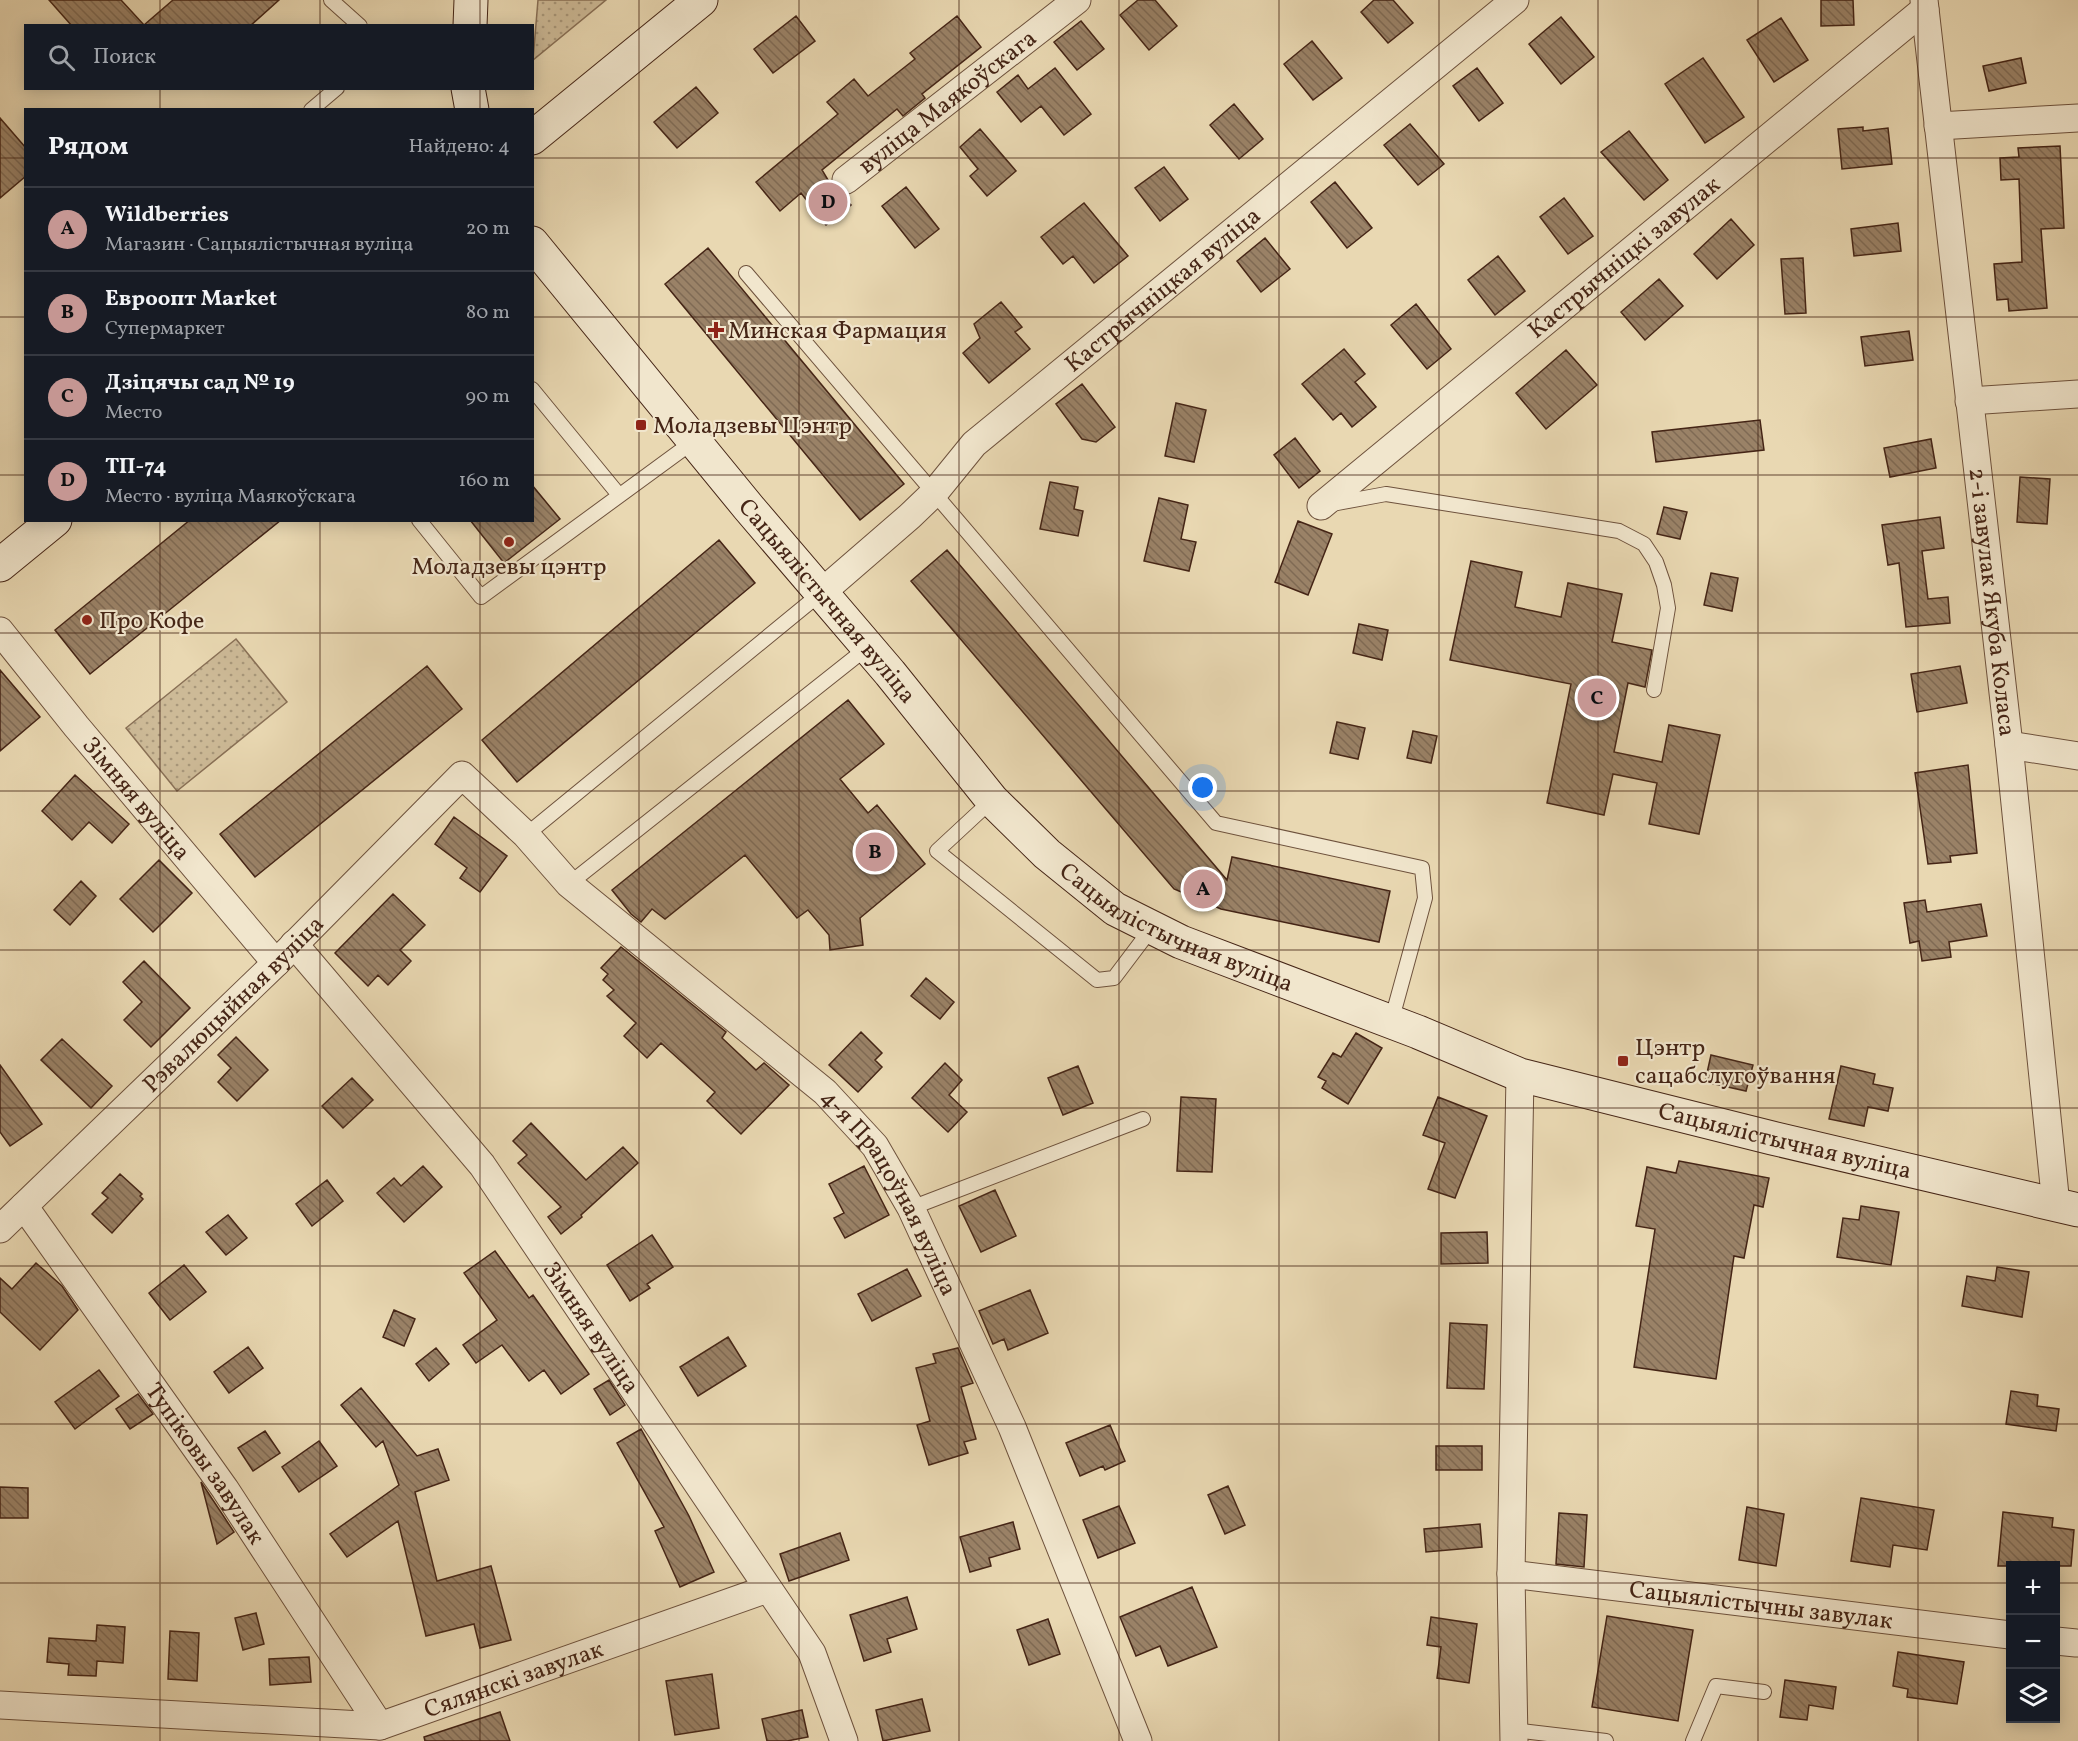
<!DOCTYPE html>
<html lang="ru">
<meta charset="utf-8">
<style>
body{margin:0;font-family:Vollkorn,serif;background:#20242c;color:#f1f3f6}
.controls{position:absolute;right:18px;bottom:18px;display:grid;overflow:hidden;border-radius:0px;box-shadow:0 3px 15px #0003}
.controls button{width:54px;height:54px;display:grid;place-items:center;padding:0;border:0;border-bottom:2px solid #363941;background:#171b24;color:#f1f3f6;font:30px sans-serif}
.you{position:absolute;left:1203px;top:788px;width:21px;height:21px;margin:-15px;border:4px solid #fff;border-radius:50%;background:#1a73e8;box-shadow:0 0 0 9px #1a73e833}
.badge{display:grid;place-items:center;width:39px;height:39px;border-radius:50%;background:#c59692;color:#111;font-size:20px;font-weight:700}
.pin{position:absolute;translate:-50% -50%;border:3px solid #fff;box-shadow:0 2px 6px #0006}
.list{margin:0;padding:0;list-style:none}
h2{display:flex;justify-content:space-between;align-items:center;height:78px;margin:0;padding:0 24px;font-size:26px}
h2 small{font-size:20px;font-weight:400;color:#9ea1a6}
.list li{display:grid;grid-template-columns:39px 1fr auto;gap:18px;align-items:center;box-sizing:border-box;height:84px;padding:0 24px;border-top:2px solid #363941}
.list b{display:block;font-size:22px;white-space:nowrap}
.list p{margin:0;font-size:20px;white-space:nowrap;color:#9ea1a6}
.list em{font-size:20px;font-style:normal;color:#9ea1a6}
.icon{flex:none;width:33px;height:33px;fill:none;stroke:currentColor;stroke-width:2;stroke-linecap:round;stroke-linejoin:round}
.map{position:relative;flex:none;width:2078px;height:1741px;overflow:hidden}
.search{position:absolute;background:#171b24;box-shadow:0 3px 15px #0003;left:24px;top:24px;width:510px;height:66px;display:flex;align-items:center;gap:15px;box-sizing:border-box;padding:0 21px;border-radius:0px;color:#9ea1a6;font-size:22px}
.panel{position:absolute;background:#171b24;box-shadow:0 3px 15px #0003;left:24px;top:108px;width:510px;height:414px;border-radius:0px}
.map>svg:first-child{display:block}
.grass{fill:url(#grass-dots);stroke:#897056;stroke-width:1.5}
.building{fill:url(#building-back-hatch);stroke:#452516;stroke-width:1.5}
.lines{fill:none;stroke-linecap:round;stroke-linejoin:round}
.lane-casing{stroke:#6e523d;stroke-width:16}
.street-casing{stroke:#6e523d;stroke-width:29}
.secondary-casing{stroke:#452516;stroke-width:35}
.lane{stroke:#f1e6cd;stroke-width:14}
.street{stroke:#f1e6cd;stroke-width:27}
.secondary{stroke:#f1e6cd;stroke-width:33}
.grid{fill:none;stroke:#452516;stroke-width:1.5;stroke-opacity:0.55}
.poi-dot{fill:#8f2418;stroke:#f1e6cd;stroke-width:2}
.labels{text-anchor:middle;stroke-width:4.5;stroke-linejoin:round;paint-order:stroke}
.street-label{font-size:24px;fill:#452516;stroke:#f1e6cd}
.poi-label{font-size:24px;fill:#452516;stroke:#f1e6cd;text-anchor:start}
</style>
<div class="map">
<svg width="2078" height="1741" viewBox="0 0 2078 1741">
<defs>
<pattern id="grass-dots" width="8" height="8" patternUnits="userSpaceOnUse" patternTransform="scale(1.5)"><rect width="8" height="8" fill="#cdba97"/><path d="M2 2h.1M6 6h.1" fill="none" stroke="#a8977a" stroke-width="1.8" stroke-linecap="round"/></pattern>
<pattern id="building-back-hatch" width="6" height="6" patternUnits="userSpaceOnUse" patternTransform="scale(1.5)"><rect width="6" height="6" fill="#9a8267"/><path d="M-1 5l2 2M0 0l6 6M5-1l2 2" fill="none" stroke="#7f6a54"/></pattern>
</defs>
<rect width="100%" height="100%" fill="#e9d8b2"/>
<filter id="stains"><feTurbulence type="fractalNoise" baseFrequency=".00333" numOctaves="4"/><feColorMatrix values="0 0 0 0 .2 0 0 0 0 .09 0 0 0 0 .02 0 0 0 .5 -.17"/></filter>
<radialGradient id="worn" r=".72"><stop offset=".6" stop-color="#630" stop-opacity="0"/><stop offset="1" stop-color="#630" stop-opacity=".3"/></radialGradient>
<path class="grass" d="M538,0H606L533,60Z
M236,639L287,702L177,791L126,728Z"/>
<path class="building" d="M49,0H121L144,25L173,0H279L250,26H72Z
M1138,0H1155L1177,26L1149,50L1120,15Z
M1374,0H1393L1413,23L1388,43L1361,12Z
M1821,0H1853L1854,25L1821,26Z
M796,16L815,41L773,73L754,49Z
M957,16L981,47L922,94L925,98L903,116L897,109L822,170L834,190L851,205L826,225L801,193L780,211L756,182L838,114L827,102L854,79L868,96L915,59L910,53Z
M1561,17L1594,57L1561,84L1529,44Z
M1781,18L1808,60L1774,82L1747,40Z
M1081,21L1104,49L1077,70L1054,42Z
M1312,41L1342,78L1313,100L1284,64Z
M1703,58L1744,117L1705,143L1665,84Z
M2021,58L2026,83L1989,91L1983,66Z
M1055,68L1091,114L1064,135L1041,106L1021,122L997,92L1018,75L1028,89Z
M1477,68L1503,103L1479,121L1453,86Z
M696,87L718,113L677,148L654,122Z
M1234,104L1263,139L1239,159L1210,125Z
M0,118L26,148V176L0,198Z
M1410,124L1444,164L1418,185L1384,145Z
M1863,127V131L1888,128L1892,164L1842,169L1838,129Z
M980,129L1016,171L987,196L970,176L978,169L960,147Z
M1629,131L1668,180L1644,200L1601,152Z
M2060,146L2064,228L2041,229L2047,308L2009,311L2008,299L1997,300L1994,264L2022,262L2019,179L2001,180L2000,158L2019,157L2018,148Z
M1164,167L1188,199L1160,221L1135,188Z
M1335,182L1372,228L1347,248L1311,202Z
M906,187L939,229L915,248L882,206Z
M1564,198L1593,236L1568,254L1540,217Z
M1084,203L1128,256L1094,283L1073,256L1063,264L1041,237Z
M1731,219L1754,245L1717,279L1694,254Z
M1898,223L1901,251L1854,256L1851,229Z
M1265,238L1290,269L1261,292L1237,261Z
M708,248L904,484L860,520L665,284Z
M1498,256L1525,291L1495,315L1468,280Z
M1803,258L1806,313L1785,314L1781,259Z
M1659,279L1683,306L1645,340L1621,312Z
M1001,302L1022,327L1015,332L1030,349L989,383L963,353L980,338L974,324Z
M1416,304L1451,349L1427,369L1391,325Z
M1909,331L1913,360L1865,366L1861,337Z
M1344,349L1365,374L1355,382L1376,407L1352,427L1341,413L1333,420L1302,384Z
M1566,350L1597,385L1546,429L1516,393Z
M1082,384L1115,427L1096,442L1082,439L1056,404Z
M1176,403L1206,410L1194,462L1165,456Z
M1760,420L1764,450L1656,462L1652,432Z
M1295,438L1320,471L1299,488L1274,455Z
M1931,439L1936,468L1890,477L1884,448Z
M2020,477L2050,479L2047,524L2017,522Z
M1050,482L1078,487L1074,509L1083,511L1078,536L1040,529Z
M532,485L560,519L504,563L470,520H532Z
M1159,498L1188,505L1181,539L1196,542L1189,571L1144,561Z
M1664,507L1687,512L1680,539L1657,534Z
M1940,517L1944,548L1922,551L1928,599L1948,597L1950,623L1906,627L1899,563L1888,565L1882,525Z
M190,520H281L90,674L55,630Z
M1298,521L1332,534L1308,595L1275,582Z
M719,540L755,583L517,782L482,740Z
M947,550L1227,880L1232,857L1390,891L1379,942L1221,909L1174,889L911,581Z
M1471,561L1522,572L1515,607L1561,617L1568,583L1622,594L1612,642L1652,650L1645,687L1628,683L1614,752L1662,762L1669,725L1720,735L1699,834L1649,824L1657,783L1613,774L1604,815L1547,803L1571,684L1450,660Z
M1711,573L1738,578L1732,611L1704,605Z
M1359,624L1388,630L1382,660L1353,653Z
M427,666L462,709L255,877L220,834Z
M1960,666L1967,703L1917,712L1911,674Z
M0,670L40,717L0,751Z
M848,700L884,744L840,779L868,813L877,805L925,864L860,918L863,945L830,950L829,935L808,910L797,918L745,855L665,919L652,909L641,922L631,914L612,890Z
M1337,722L1365,728L1358,759L1330,753Z
M1413,731L1437,736L1431,763L1407,758Z
M1968,765L1977,853L1950,856L1951,862L1928,864L1915,773Z
M75,775L129,824L112,843L89,822L72,840L42,811Z
M454,817L507,856L480,892L460,878L467,868L435,844Z
M159,860L192,893L153,932L120,899Z
M81,881L96,896L70,925L54,910Z
M393,894L425,925L400,950L411,961L388,985L378,975L368,986L335,953Z
M1925,900L1927,912L1981,904L1987,936L1949,942L1951,957L1922,961L1919,941L1910,943L1904,903Z
M621,947L726,1032L722,1038L756,1070L764,1063L789,1085L741,1134L707,1101L715,1092L661,1043L647,1058L624,1036L636,1023L607,996L614,990L603,980L608,974L601,968Z
M144,961L190,1008L151,1047L124,1020L142,1002L123,982Z
M926,978L954,1002L940,1019L911,996Z
M861,1032L882,1053L875,1060L882,1067L858,1092L829,1065Z
M1356,1033L1382,1048L1348,1104L1322,1088L1326,1081L1318,1077L1333,1053L1341,1057Z
M236,1037L268,1070L237,1101L218,1082L231,1068L218,1055Z
M62,1039L112,1086L91,1108L41,1060Z
M1711,1055L1753,1065L1746,1091L1705,1082Z
M945,1063L962,1080L949,1095L967,1112L948,1132L912,1098Z
M0,1065L42,1124L10,1146L0,1132Z
M1078,1066L1093,1103L1063,1115L1048,1078Z
M1841,1066L1875,1074L1873,1084L1893,1088L1888,1111L1868,1107L1864,1126L1829,1119Z
M352,1078L373,1100L343,1128L322,1106Z
M1181,1097L1216,1099L1212,1172L1177,1171Z
M1438,1097L1487,1116L1455,1198L1428,1189L1445,1143L1423,1135Z
M531,1123L586,1180L623,1147L638,1163L581,1215L582,1217L561,1234L548,1217L561,1207L518,1163L527,1155L513,1141Z
M1679,1161L1769,1178L1763,1207L1754,1205L1744,1258L1734,1256L1716,1379L1634,1367L1655,1229L1636,1226L1647,1167L1676,1173Z
M423,1166L442,1187L404,1222L377,1193L394,1178L401,1186Z
M864,1166L889,1215L845,1238L834,1218L844,1213L829,1184Z
M120,1174L142,1194L140,1196L143,1199L112,1233L92,1214L108,1198L102,1193Z
M327,1180L343,1201L312,1226L296,1204Z
M995,1190L1016,1236L981,1252L959,1206Z
M1861,1206L1899,1212L1891,1265L1837,1257L1843,1218L1859,1220Z
M228,1215L247,1238L226,1255L206,1232Z
M1487,1232L1488,1263L1441,1264V1233Z
M652,1235L673,1267L647,1284L650,1288L630,1301L607,1265Z
M495,1251L529,1298L533,1295L589,1374L561,1394L544,1370L529,1381L502,1345L476,1363L463,1345L497,1320L464,1273Z
M36,1263L62,1286L78,1310L40,1350L0,1312V1278L12,1289Z
M184,1265L206,1292L170,1320L149,1293Z
M1997,1267L2029,1272L2022,1317L1962,1306L1967,1276L1995,1281Z
M907,1269L921,1296L872,1321L858,1294Z
M1030,1290L1048,1333L1008,1350L1004,1339L993,1344L979,1311Z
M394,1310L415,1319L404,1346L383,1337Z
M1450,1323L1487,1325L1484,1389L1447,1388Z
M728,1337L746,1366L698,1396L680,1367Z
M248,1347L263,1368L229,1393L214,1372Z
M436,1348L449,1364L429,1381L416,1364Z
M958,1348L973,1383L961,1387L976,1439L964,1442L968,1453L929,1465L917,1425L930,1421L916,1368L936,1363L933,1354Z
M99,1370L119,1396L75,1429L55,1402Z
M609,1380L625,1405L610,1415L594,1389Z
M361,1388L417,1456L438,1449L449,1480L415,1492L437,1581L491,1566L511,1640L480,1648L474,1624L426,1636L398,1521L347,1557L330,1534L399,1485L383,1441L376,1447L341,1405Z
M2011,1391L2038,1395L2037,1406L2059,1409L2056,1431L2006,1424Z
M138,1394L153,1414L130,1429L116,1409Z
M1110,1425L1125,1461L1105,1470L1103,1466L1080,1476L1066,1443Z
M641,1429L689,1516L714,1572L680,1587L655,1531L664,1527L617,1443Z
M265,1431L280,1453L253,1471L238,1448Z
M319,1441L337,1466L299,1492L282,1467Z
M1436,1446H1482V1470H1436Z
M201,1482L234,1532L217,1544Z
M1228,1486L1245,1525L1225,1534L1208,1495Z
M0,1487L28,1488V1518H0Z
M1861,1498L1934,1510L1927,1550L1893,1545L1890,1567L1851,1561Z
M1119,1506L1135,1543L1098,1558L1083,1520Z
M1747,1507L1784,1514L1776,1566L1739,1560Z
M2003,1512L2053,1518L2052,1527L2074,1530L2071,1566H1998Z
M1559,1513L1587,1515L1584,1567L1556,1564Z
M1013,1522L1020,1549L989,1558L991,1566L970,1572L960,1537Z
M1480,1524L1482,1547L1426,1552L1424,1529Z
M840,1533L849,1560L789,1581L780,1554Z
M1192,1587L1217,1647L1168,1666L1160,1646L1136,1656L1120,1617Z
M907,1597L917,1629L887,1639L891,1652L864,1661L850,1615Z
M256,1613L264,1644L243,1650L235,1618Z
M1607,1616L1693,1630L1678,1721L1592,1707Z
M1431,1617L1477,1624L1469,1683L1437,1678L1441,1647L1427,1645Z
M1048,1619L1060,1654L1029,1665L1017,1630Z
M97,1625L125,1627L123,1663L97,1661L96,1676L68,1675L69,1664L47,1662L49,1638L96,1641Z
M170,1631L199,1633L197,1681L168,1679Z
M1898,1652L1964,1662L1957,1704L1907,1697L1908,1689L1893,1686Z
M309,1657L311,1682L270,1685L269,1659Z
M712,1674L719,1728L675,1735L666,1681Z
M1785,1680L1836,1687L1833,1709L1809,1705L1807,1720L1780,1717Z
M922,1699L930,1731L883,1741L876,1710Z
M802,1710L808,1737L787,1741H767L762,1719Z
M500,1712L510,1741H425L424,1737Z"/>
<g class="lines">
<g class="lane-casing">
<path id="lane" d="M331,0L360,26
M311,110L337,88
M746,273L1216,823L1422,868L1425,898L1391,1022
M532,389L619,495
M1332,504L1386,494L1619,531L1644,544L1656,562L1664,585L1668,608L1654,690
M419,520L481,597L694,441
M992,800L937,851L1097,980L1114,978L1151,929
M526,835L821,593
M569,884L868,647
M911,1208L1143,1119
M1514,1730L1606,1741
M1693,1741L1716,1686L1764,1692"/>
</g>
<g class="street-casing">
<g id="street">
<path id="s1" d="M1924,0L2009,745L2056,1205"/>
<path d="M1938,126L2078,118"/>
<path id="s2" d="M846,180L1077,0"/>
<path d="M1969,401L2078,394"/>
<path id="s3" d="M1321,506L1925,9"/>
<path id="s4" d="M821,593L910,516L935,492L974,444L1515,0"/>
<path id="s5" d="M0,631L76,726L276,963"/>
<path d="M2009,745L2078,756"/>
<path id="s6" d="M294,944L482,1165L812,1653L844,1741"/>
<path id="s7" d="M24,1206L225,1489L380,1726"/>
<path id="s8" d="M0,1229L276,963L462,775L526,835L569,884L825,1092L875,1146L911,1208L1012,1427L1138,1741"/>
<path id="s9" d="M1511,1574L2010,1635"/>
<path d="M2056,1641L2076,1643"/>
<path id="s10" d="M0,1705L380,1726L767,1589"/>
<path d="M1514,1741L1511,1574L1520,1075"/>
</g>
</g>
<g class="secondary-casing">
<g id="secondary">
<path d="M470,26L471,0"/>
<path d="M468,88L472,110"/>
<path d="M532,138L701,0"/>
<path id="s11" d="M532,243L749,508L890,673L992,800L1047,854L1115,909L1181,942L1418,1032L1520,1075L1772,1138L2078,1210"/>
<path d="M0,565L55,520"/>
</g>
</g>
<use href="#lane" class="lane"/>
<use href="#street" class="street"/>
<use href="#secondary" class="secondary"/>
</g>
<path class="grid" d="M160,0V26M320,0V26M480,0V26M639,0V1741M799,0V1741M959,0V1741M1119,0V1741M1279,0V1741M1439,0V1741M1598,0V1741M1758,0V1741M1918,0V1741M160,88V110M320,88V110M480,88V110M0,158H26M532,158H2078M0,317H26M532,317H2078M0,475H26M532,475H2078M160,520V1741M320,520V1741M480,520V1741M0,633H2078M0,791H2078M0,950H2078M0,1108H2078M0,1266H2078M0,1424H2078M0,1583H2010M2056,1583H2078"/>
<g class="poi-dot">
<path d="M713 321h6v6h6v6h-6v6h-6v-6h-6v-6h6z"/>
<rect x="635" y="419" width="12" height="12" rx="3"/>
<circle cx="509" cy="542" r="6"/>
<circle cx="87" cy="620" r="6"/>
<rect x="1617" y="1055" width="12" height="12" rx="3"/>
</g>
<g class="labels">
<g class="street-label">
<text dy="8" stroke="none"><textPath href="#s2" startOffset="128">вуліца Маякоўскага</textPath></text>
<text dy="8" stroke="none"><textPath href="#s3" startOffset="392">Кастрычніцкі завулак</textPath></text>
<text dy="8" stroke="none"><textPath href="#s4" startOffset="458">Кастрычніцкая вуліца</textPath></text>
<text dy="8" stroke="none"><textPath href="#s11" startOffset="464">Сацыялістычная вуліца</textPath></text>
<text dy="8" stroke="none"><textPath href="#s1" startOffset="606">2-і завулак Якуба Коласа</textPath></text>
<text dy="8" stroke="none"><textPath href="#s5" startOffset="216">Зімняя вуліца</textPath></text>
<text dy="8" stroke="none"><textPath href="#s11" startOffset="950">Сацыялістычная вуліца</textPath></text>
<text dy="8" stroke="none"><textPath href="#s8" startOffset="324">Рэвалюцыйная вуліца</textPath></text>
<text dy="8" stroke="none"><textPath href="#s11" startOffset="1598">Сацыялістычная вуліца</textPath></text>
<text dy="8" stroke="none"><textPath href="#s8" startOffset="1251">4-я Працоўная вуліца</textPath></text>
<text dy="8" stroke="none"><textPath href="#s6" startOffset="486">Зімняя вуліца</textPath></text>
<text dy="8" stroke="none"><textPath href="#s7" startOffset="315">Тупіковы завулак</textPath></text>
<text dy="8" stroke="none"><textPath href="#s9" startOffset="252">Сацыялістычны завулак</textPath></text>
<text dy="8" stroke="none"><textPath href="#s10" startOffset="522">Сялянскі завулак</textPath></text>
</g>
<g class="poi-label">
<text x="728" y="338">Минская Фармация</text>
<text x="653" y="433">Моладзевы Цэнтр</text>
<text x="509" y="574" text-anchor="middle">Моладзевы цэнтр</text>
<text x="99" y="628">Про Кофе</text>
<text x="1635" y="1055">Цэнтр<tspan x="1635" dy="28">сацабслугоўвання</tspan></text>
</g>
</g>
<rect width="100%" height="100%" filter="url(#stains)"/>
<rect width="100%" height="100%" fill="url(#worn)"/>
</svg>
<div class="controls">
<button>+</button>
<button>−</button>
<button><svg class="icon" aria-label="layers" viewBox="0 0 24 24"><path d="M12 4l9 5-9 5-9-5zM3 14l9 5 9-5"/></svg></button>
</div>
<div class="you"></div>
<div class="pin badge" style="left:1203px;top:889px">A</div>
<div class="pin badge" style="left:875px;top:852px">B</div>
<div class="pin badge" style="left:1597px;top:698px">C</div>
<div class="pin badge" style="left:828px;top:202px">D</div>
<div class="search"><svg class="icon" aria-label="search" viewBox="0 0 24 24"><circle cx="10" cy="10" r="6"/><path d="M15 15l6 6"/></svg>Поиск</div>
<section class="panel">
<h2>Рядом<small>Найдено: 4</small></h2>
<ul class="list">
<li><span class="badge">A</span><div><b>Wildberries</b><p>Магазин · Сацыялістычная вуліца</p></div><em>20 m</em></li>
<li><span class="badge">B</span><div><b>Евроопт Market</b><p>Супермаркет</p></div><em>80 m</em></li>
<li><span class="badge">C</span><div><b>Дзіцячы сад № 19</b><p>Место</p></div><em>90 m</em></li>
<li><span class="badge">D</span><div><b>ТП-74</b><p>Место · вуліца Маякоўскага</p></div><em>160 m</em></li>
</ul>
</section>
</div>
